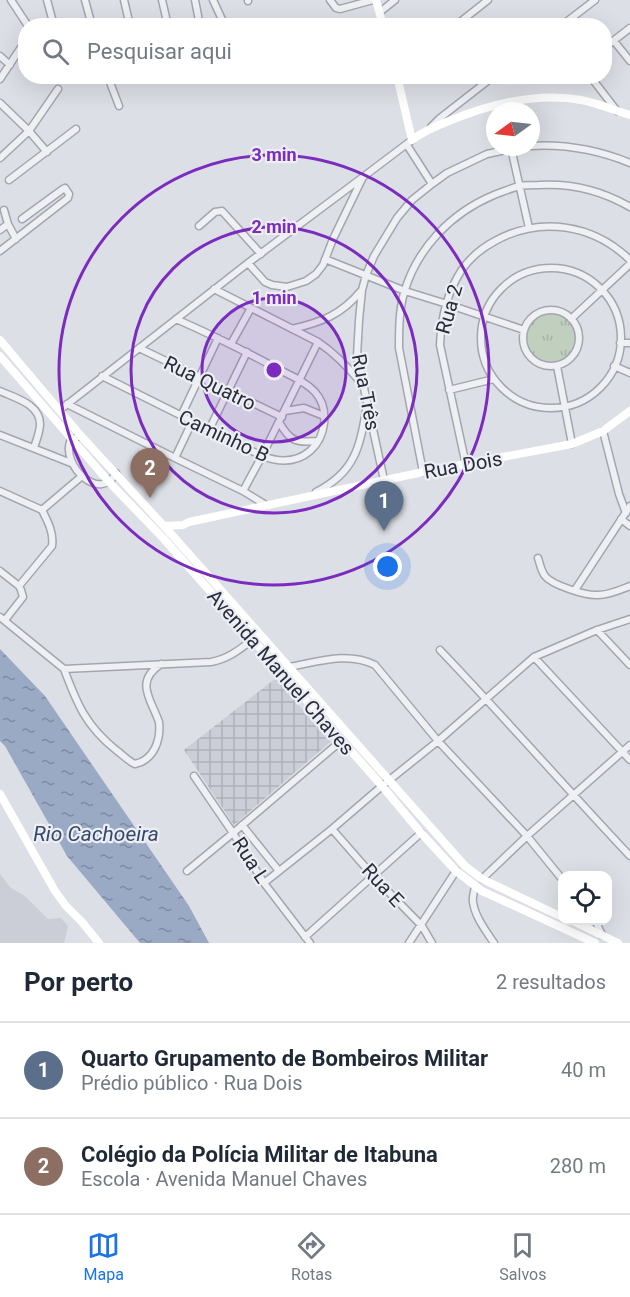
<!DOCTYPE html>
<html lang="pt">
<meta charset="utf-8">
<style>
body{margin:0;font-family:Roboto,sans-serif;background:#f6f6f7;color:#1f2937}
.controls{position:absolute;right:18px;bottom:18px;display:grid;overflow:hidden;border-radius:12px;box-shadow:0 6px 24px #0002}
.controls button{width:54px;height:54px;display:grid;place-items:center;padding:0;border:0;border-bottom:2px solid #e0e1e3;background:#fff;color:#1f2937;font:30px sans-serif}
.compass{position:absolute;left:486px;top:102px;width:54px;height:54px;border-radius:50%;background:#fff;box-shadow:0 6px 24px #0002;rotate:255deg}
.you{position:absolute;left:388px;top:567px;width:21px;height:21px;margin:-15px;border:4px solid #fff;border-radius:50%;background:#1a73e8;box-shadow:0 0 0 9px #1a73e833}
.badge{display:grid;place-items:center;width:39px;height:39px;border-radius:50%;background:#1a73e8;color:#fff;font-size:20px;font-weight:700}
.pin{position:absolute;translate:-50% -50px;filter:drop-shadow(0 2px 3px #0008)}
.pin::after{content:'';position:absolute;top:32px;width:21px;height:18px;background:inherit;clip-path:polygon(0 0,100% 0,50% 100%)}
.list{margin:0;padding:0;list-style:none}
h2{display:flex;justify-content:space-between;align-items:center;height:78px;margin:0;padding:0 24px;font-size:26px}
h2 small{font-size:20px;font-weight:400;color:#747a83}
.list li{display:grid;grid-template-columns:39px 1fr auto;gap:18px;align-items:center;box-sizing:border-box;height:96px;padding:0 24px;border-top:2px solid #e0e1e3}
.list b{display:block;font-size:22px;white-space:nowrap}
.list p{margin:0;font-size:20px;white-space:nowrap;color:#747a83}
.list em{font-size:20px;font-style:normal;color:#747a83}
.icon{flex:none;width:33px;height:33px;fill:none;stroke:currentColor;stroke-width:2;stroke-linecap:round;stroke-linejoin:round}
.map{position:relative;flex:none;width:630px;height:943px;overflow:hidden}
.search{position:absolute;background:#fff;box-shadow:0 6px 24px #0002;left:18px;right:18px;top:18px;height:66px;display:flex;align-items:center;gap:15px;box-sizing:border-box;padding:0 21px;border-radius:24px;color:#747a83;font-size:22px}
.sheet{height:270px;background:#fff}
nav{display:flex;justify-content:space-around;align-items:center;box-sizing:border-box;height:84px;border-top:2px solid #e0e1e3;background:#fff;font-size:16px;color:#747a83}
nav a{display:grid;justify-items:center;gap:3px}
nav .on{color:#1a73e8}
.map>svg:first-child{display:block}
.built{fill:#cbced7}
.industrial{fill:url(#industrial-grid)}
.park{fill:url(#park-tufts)}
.water{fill:url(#water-ripples)}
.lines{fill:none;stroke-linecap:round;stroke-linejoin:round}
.street-casing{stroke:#a3a6af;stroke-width:9}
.street{stroke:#eff0f4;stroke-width:6}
.secondary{stroke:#fff;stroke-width:8}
.ring{fill:none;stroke:#7b2cbf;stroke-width:3}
.labels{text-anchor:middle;stroke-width:4.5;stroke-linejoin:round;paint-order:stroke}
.street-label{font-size:20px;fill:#282c3b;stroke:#eceef4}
.water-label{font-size:21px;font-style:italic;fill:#35476c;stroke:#eceef4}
.centre{fill:#7b2cbf;stroke:#eceef4;stroke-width:3}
.ring-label{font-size:18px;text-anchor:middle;font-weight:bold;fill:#7b2cbf;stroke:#eceef4;stroke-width:4.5;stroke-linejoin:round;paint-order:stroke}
</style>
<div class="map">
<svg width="630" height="943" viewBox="0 0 630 943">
<defs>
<pattern id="industrial-grid" width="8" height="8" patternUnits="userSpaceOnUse" patternTransform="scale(1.5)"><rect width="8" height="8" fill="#cbced7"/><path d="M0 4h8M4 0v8" fill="none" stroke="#aeb1b9"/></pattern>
<pattern id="park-tufts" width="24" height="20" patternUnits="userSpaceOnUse" patternTransform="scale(1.5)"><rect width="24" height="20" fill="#c1cfbf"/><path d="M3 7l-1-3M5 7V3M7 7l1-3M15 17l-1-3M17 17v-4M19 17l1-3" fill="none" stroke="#a6b2a5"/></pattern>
<pattern id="water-ripples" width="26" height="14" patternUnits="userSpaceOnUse" patternTransform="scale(1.5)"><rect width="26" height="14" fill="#9aa9c4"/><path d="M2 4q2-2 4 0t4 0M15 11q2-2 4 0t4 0" fill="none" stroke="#7e8aa0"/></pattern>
</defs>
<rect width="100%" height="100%" fill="#dddfe6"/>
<path class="built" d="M0,874L10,887L26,897L48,919L61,918L68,926L64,943H0Z"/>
<path class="industrial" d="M276,678L330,742L234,825L184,750Z"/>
<path class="park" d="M527 338a24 24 0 1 1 48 0a24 24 0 1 1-48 0Z"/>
<path class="water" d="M0,649L45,696L189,906L209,943H140L67,856L5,746L0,741Z"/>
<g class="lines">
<g class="street-casing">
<path id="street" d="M11,0L28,26
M47,0L54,26
M85,0L92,26
M124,0L130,26
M162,0L168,26
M195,0L200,26
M213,0L225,26
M248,0V1
M330,0L336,8L340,9L373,0
M380,12L395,0
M455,26L488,0
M561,26L595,0
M614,41L630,61
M604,48L630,28
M0,56L10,65
M69,76L72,78H108
M590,76L617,111
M108,77L119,106
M0,79L26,40
M0,103L29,131L47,152
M431,127L440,118L494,76
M407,145L432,184
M531,146C565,144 598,150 630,163
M511,148L529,228
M0,158L29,131L58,89
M9,180L76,129
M4,210L8,224L16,239
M199,226L215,212L222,211L261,254
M0,230L8,224
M0,251L68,198L69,194L65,188L63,189L22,219
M325,259L405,291L447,304L524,330
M248,263L265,282L272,285L287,287L306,281L316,274L323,265L333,239L363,177L412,140
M481 338a70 70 0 1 1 140 0a70 70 0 1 1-140 0Z
M214,289L318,342C336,354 349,368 362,384
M523 338a28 28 0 1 1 56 0a28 28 0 1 1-56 0Z
M571,319L630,264
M292,329C322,322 341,315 361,291
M620,343H630
M231,344L251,308
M139,348L282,417
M557,366L572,444
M614,366L630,373
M102,376L262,456C278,462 296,463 310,451C326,437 330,409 315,392C305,381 289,375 276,368C243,350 210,334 176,319
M449,390L494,379
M0,391C15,398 40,404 40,424C40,432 36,441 34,448
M67,404L175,458L243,491L266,505
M60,410L248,263L363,177
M285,411L304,408L324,416
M181,416L218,338
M279,422C290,441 295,443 317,441
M209,430L247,352
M603,431L619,494L626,513
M0,435L71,463
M76,438L70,442C62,466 100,503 116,473
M175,458L192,422
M466,465L440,345C441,320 447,293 461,271C469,259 482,248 495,241C540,216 593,224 630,260
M423,472L399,348C399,329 399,311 404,293C417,248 451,213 494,195C502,192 511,188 520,186C525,185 532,185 538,185C571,183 601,190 630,207
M384,480L357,356L359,320L362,290L366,275L374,256L397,218L412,200L432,184L447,173L487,154L520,147
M0,491L42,510C48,522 54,533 52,546L19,586L21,590L23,597L5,620
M243,491L262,456L318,342
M316,492C356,472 360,446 367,405
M42,510L82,476
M621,519L630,526
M538,558C540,564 541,571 545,576C552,585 586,596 598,595C609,595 620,590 630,586
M0,571L19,586
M575,590L630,506
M0,617L64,669
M597,630L630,665
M440,650C504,717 566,788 630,856
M534,657L630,760
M289,667C317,662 348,651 375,665L438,741L527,836L562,879
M64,669C77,704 86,726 116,750C123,755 128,761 135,764C154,760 161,740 159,722C151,699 134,682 161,664
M64,669L211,662C228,659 239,650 252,640
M194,776L233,833L264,883L310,943
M242,825L279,871
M332,829L373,876L422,926L432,943
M187,871L233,833L341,741
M482,879L527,836L630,745
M264,883L332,829L382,786L438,741L534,657L597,630L630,619
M475,887C474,892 472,897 473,902C475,917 486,931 494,943
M595,920L602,935
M305,937L421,833
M409,943L456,871"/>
</g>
<use href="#street" class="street"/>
<path class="secondary" d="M376,0L383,26
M397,76L412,140C424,131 436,126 449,121C490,104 536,92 581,100C597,103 614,110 630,115
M0,340L81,436L173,536L465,866L482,879L562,917
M0,356L109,482L163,538L382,786L421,833L456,871L482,891L595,943
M164,526L183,525L189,522L423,472L572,444L603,431L630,411
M0,794L55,891L66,906L82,922L99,943
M571,920L618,943"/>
</g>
<circle cx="274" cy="370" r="72" fill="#7b2cbf" fill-opacity=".12"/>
<g class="ring">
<circle cx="274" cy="370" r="72"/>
<circle cx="274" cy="370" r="143"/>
<circle cx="274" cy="370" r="215"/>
</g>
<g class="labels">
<g class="street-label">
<text transform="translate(449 309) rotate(-74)" y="7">Rua 2</text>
<text transform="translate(210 383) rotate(26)" y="7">Rua Quatro</text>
<text transform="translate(366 392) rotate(79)" y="7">Rua Três</text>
<text transform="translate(224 436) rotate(25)" y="7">Caminho B</text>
<text transform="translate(463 465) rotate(-10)" y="7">Rua Dois</text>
<text transform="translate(281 672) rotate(49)" y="7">Avenida Manuel Chaves</text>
<text transform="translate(251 860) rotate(57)" y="7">Rua L</text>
<text transform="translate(383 885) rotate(47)" y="7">Rua E</text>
</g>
<g class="water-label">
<text x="96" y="841">Rio Cachoeira</text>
</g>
</g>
<circle cx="274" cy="370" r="9" class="centre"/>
<g class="ring-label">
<text x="274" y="161">3 min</text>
<text x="274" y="233">2 min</text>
<text x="274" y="304">1 min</text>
</g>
</svg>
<div class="controls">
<button><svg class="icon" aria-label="locate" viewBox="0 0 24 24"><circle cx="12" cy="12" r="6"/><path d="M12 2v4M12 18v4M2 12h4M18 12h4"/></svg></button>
</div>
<svg class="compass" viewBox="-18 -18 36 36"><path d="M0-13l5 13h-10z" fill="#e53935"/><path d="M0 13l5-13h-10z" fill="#747a83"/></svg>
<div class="you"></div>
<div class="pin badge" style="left:384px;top:531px;background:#5c6f8a">1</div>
<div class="pin badge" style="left:150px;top:498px;background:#8d6e63">2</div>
<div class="search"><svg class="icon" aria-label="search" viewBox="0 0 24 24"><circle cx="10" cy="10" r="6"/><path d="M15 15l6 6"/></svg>Pesquisar aqui</div>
</div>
<section class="sheet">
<h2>Por perto<small>2 resultados</small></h2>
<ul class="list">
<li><span class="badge" style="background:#5c6f8a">1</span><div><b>Quarto Grupamento de Bombeiros Militar</b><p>Prédio público · Rua Dois</p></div><em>40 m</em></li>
<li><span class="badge" style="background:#8d6e63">2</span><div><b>Colégio da Polícia Militar de Itabuna</b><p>Escola · Avenida Manuel Chaves</p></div><em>280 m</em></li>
</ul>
</section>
<nav>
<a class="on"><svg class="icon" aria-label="map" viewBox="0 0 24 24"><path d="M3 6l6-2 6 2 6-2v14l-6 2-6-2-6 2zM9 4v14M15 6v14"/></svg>Mapa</a>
<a><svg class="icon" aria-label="directions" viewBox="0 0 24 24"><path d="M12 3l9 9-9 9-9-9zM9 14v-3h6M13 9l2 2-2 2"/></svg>Rotas</a>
<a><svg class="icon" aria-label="saved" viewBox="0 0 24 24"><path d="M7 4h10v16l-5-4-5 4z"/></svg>Salvos</a>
</nav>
